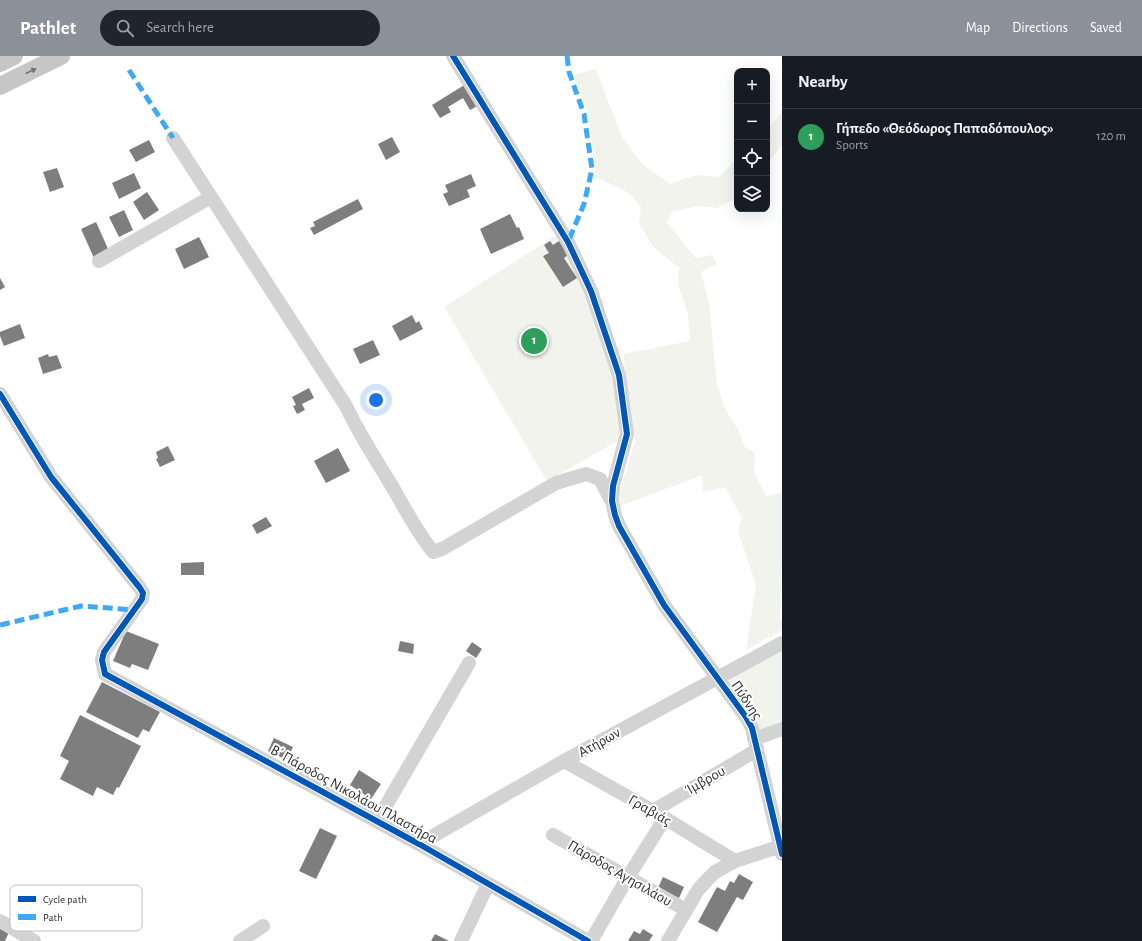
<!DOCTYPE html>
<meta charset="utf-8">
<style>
body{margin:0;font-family:"Alegreya Sans",sans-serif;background:#20242c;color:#f1f3f6}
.controls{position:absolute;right:12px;top:12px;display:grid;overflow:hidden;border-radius:8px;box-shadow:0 4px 16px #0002}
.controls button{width:36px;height:36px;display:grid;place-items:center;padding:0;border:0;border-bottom:1px solid #363941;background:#171b24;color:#f1f3f6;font:20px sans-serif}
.you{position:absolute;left:376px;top:344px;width:14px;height:14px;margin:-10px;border:3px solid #fff;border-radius:50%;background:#1a73e8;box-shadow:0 0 0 6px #1a73e833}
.badge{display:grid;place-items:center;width:26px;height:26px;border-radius:50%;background:#8c9099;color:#fff;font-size:13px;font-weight:700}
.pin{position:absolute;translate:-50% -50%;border:2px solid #fff;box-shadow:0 1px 4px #0006}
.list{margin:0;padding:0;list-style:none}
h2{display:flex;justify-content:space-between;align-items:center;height:52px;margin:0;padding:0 16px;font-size:17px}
h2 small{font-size:13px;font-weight:400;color:#9ea1a6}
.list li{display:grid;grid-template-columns:26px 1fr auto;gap:12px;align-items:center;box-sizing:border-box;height:56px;padding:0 16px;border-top:1px solid #363941}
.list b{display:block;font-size:15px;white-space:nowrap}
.list p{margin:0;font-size:13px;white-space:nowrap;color:#9ea1a6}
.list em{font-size:13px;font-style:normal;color:#9ea1a6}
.icon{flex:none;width:22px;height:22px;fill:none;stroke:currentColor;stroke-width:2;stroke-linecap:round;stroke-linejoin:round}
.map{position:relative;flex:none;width:782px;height:885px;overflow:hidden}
header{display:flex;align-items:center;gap:24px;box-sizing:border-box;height:56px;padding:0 20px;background:#8c9099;color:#fff}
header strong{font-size:19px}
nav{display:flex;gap:22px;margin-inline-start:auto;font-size:14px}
.search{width:280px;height:36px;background:#20242c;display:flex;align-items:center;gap:10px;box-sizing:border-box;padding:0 14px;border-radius:22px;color:#9ea1a6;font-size:15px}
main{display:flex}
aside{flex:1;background:#171b24}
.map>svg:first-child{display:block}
.green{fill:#f1f3ec}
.building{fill:#7e7e7e}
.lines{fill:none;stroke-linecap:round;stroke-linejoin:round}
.minor{stroke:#d3d3d3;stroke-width:14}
.major{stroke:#c6c6c6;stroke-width:18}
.quiet{stroke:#3fa9f5;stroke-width:5;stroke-dasharray:10 5;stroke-linecap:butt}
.cycleway-casing{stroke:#fff;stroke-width:8}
.cycleway{stroke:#0057b8;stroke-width:6}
.oneway{fill:#727272}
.labels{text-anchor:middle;stroke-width:4;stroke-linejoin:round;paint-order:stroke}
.street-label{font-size:15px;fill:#2e2e2e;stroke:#fff}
.key{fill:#fff;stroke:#c0c0c0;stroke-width:1}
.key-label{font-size:11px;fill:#2e2e2e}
</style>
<header>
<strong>Pathlet</strong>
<div class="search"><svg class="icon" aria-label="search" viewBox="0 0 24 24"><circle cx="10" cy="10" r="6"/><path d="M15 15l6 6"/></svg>Search here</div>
<nav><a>Map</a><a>Directions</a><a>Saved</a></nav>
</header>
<main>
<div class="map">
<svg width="782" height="885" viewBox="0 0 782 885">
<rect width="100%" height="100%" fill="#fff"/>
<path class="green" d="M596,13L621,79L641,107L670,128L696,119L719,121L737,103V142L717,152L698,150L672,156L667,167L696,202L712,199L717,208L701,216L709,247L717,329L726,355L738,373L745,391L755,397L754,416L766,440L782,437V498L780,563L782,566V574L746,594L756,529L738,475L742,462L725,431L703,436L702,419L620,450V435L635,386L623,298L690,285L688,259L678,228L679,212L653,191L639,167L641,151L629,137L596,121L588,57L574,19Z
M782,55V89L767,108V73L776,64Z
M558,178L571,198L616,319L623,382L547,425L444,251Z
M782,594V670L758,679L726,623Z"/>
<path class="building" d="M466,28L479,49L470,54L463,42L448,51L451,56L440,62L432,49Z
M392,81L400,96L386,104L378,88Z
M149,84L155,96L136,106L129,94Z
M57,112L64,131L50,136L43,116Z
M134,117L141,132L119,143L112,127Z
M471,118L476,130L467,134L470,141L449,150L443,138L448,136L445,129Z
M147,136L159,154L144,164L133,146Z
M358,143L363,153L314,179L310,172L315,170L313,166Z
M124,154L133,174L119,181L109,161Z
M510,158L517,172L519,171L524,183L491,198L480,173Z
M96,166L109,195L94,202L81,173Z
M199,181L209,201L184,213L175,193Z
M550,185L553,189L559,185L568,199L564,202L577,222L563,231L543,200L549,197L544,189Z
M0,222L5,231L0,234Z
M412,259L416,267L419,265L423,273L400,285L392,270Z
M20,268L25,282L4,290L0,280V276Z
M373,284L380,299L360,308L353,293Z
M48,298L49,301L57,299L62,312L43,318L38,302Z
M309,332L314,342L302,348L305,354L297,358L293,350L296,349L292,341Z
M168,390L175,404L160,411L156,403L158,402L156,396Z
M338,392L350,415L326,427L314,405Z
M266,461L272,470L257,478L252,469Z
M204,506V519H181V507Z
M126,575L159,588L148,614L132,608L130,612L113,605Z
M400,585L414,588L413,598L398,595Z
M472,586L482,593L476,602L466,595Z
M102,626L160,656L149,676L143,673L138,682L86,656Z
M80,659L141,690L119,732L117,731L113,739L97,731L93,740L60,723L69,705L60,700Z
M274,682L293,691L287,704L268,695Z
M359,714L381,728L371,743L350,729Z
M320,772L337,780L316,823L299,815Z
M739,818L753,826L743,844L737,841L717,876L698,866L717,831L725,835L730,825L734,827Z
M663,821L684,831L679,842L658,832Z
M0,869L10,874L5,885H0Z
M643,873L653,879L649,885H628L634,875L640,878Z
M435,878L449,885H431Z"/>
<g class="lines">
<path class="minor" d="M453,0L568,186L591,235L619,319L627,378L613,430L612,445L615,459L619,470L664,549L746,661L752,672L782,798
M173,82L346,350C359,378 376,404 392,430C405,453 417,476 433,496L442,493L556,427L586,418L600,423L611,444
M99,205L211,141
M0,338L51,421L140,532L143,537L142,543L104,596L102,604L105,618L419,788L588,885
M754,683L782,673
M564,705L653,755L735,805
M653,755L757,694
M377,765L469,607
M553,779L686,854
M419,788L564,705L782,587
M0,865L34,885
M240,885L263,870
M461,885L488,828
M591,885L628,821L665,762
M668,885L698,834L706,825L715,816L735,805L772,793L782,792"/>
<path class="major" d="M0,7L14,0
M0,30L61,0"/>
<path class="quiet" d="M567,0L569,16L584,58L592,113L584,148L568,186
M129,14L173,82
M0,569L81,550L135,554"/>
<g class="cycleway-casing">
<path id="cycleway" d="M453,0L568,186L591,235L619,319L627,378L613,430L612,445L615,459L619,470L664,549L746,661L752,672L782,798
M0,338L51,421L140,532L143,537L142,543L104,596L102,604L105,618L419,788L588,885"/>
</g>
<use href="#cycleway" class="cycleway"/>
</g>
<defs><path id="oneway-solid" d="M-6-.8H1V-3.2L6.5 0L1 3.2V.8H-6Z"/></defs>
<use class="oneway" href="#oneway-solid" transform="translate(31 15) rotate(-26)"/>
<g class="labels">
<g class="street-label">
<text transform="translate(747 644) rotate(56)" y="5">Πύδνης</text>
<text transform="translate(599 686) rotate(-29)" y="5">Ατήρων</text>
<text transform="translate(705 724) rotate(-30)" y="5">Ίμβρου</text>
<text transform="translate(354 738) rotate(29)" y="5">Β΄ Πάροδος Νικολάου Πλαστήρα</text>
<text transform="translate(650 754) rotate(30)" y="5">Γραβιάς</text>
<text transform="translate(620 817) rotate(30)" y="5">Πάροδος Αγησιλάου</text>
</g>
</g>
<rect x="10" y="829" width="132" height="46" rx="6" class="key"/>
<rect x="18" y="840" width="18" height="6" fill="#0057b8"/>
<rect x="18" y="858" width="18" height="6" fill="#3fa9f5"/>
<g class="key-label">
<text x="43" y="847">Cycle path</text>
<text x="43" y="865">Path</text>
</g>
</svg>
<div class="controls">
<button>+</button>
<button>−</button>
<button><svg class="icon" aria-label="locate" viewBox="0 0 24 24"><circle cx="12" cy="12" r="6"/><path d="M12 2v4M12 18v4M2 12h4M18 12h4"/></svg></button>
<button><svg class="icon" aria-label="layers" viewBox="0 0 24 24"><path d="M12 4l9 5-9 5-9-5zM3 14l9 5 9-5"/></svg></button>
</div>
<div class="you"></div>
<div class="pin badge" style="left:534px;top:285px;background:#2e9e5b">1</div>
</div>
<aside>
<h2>Nearby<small></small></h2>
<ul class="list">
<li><span class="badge" style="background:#2e9e5b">1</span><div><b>Γήπεδο «Θεόδωρος Παπαδόπουλος»</b><p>Sports</p></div><em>120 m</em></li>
</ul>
</aside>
</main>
